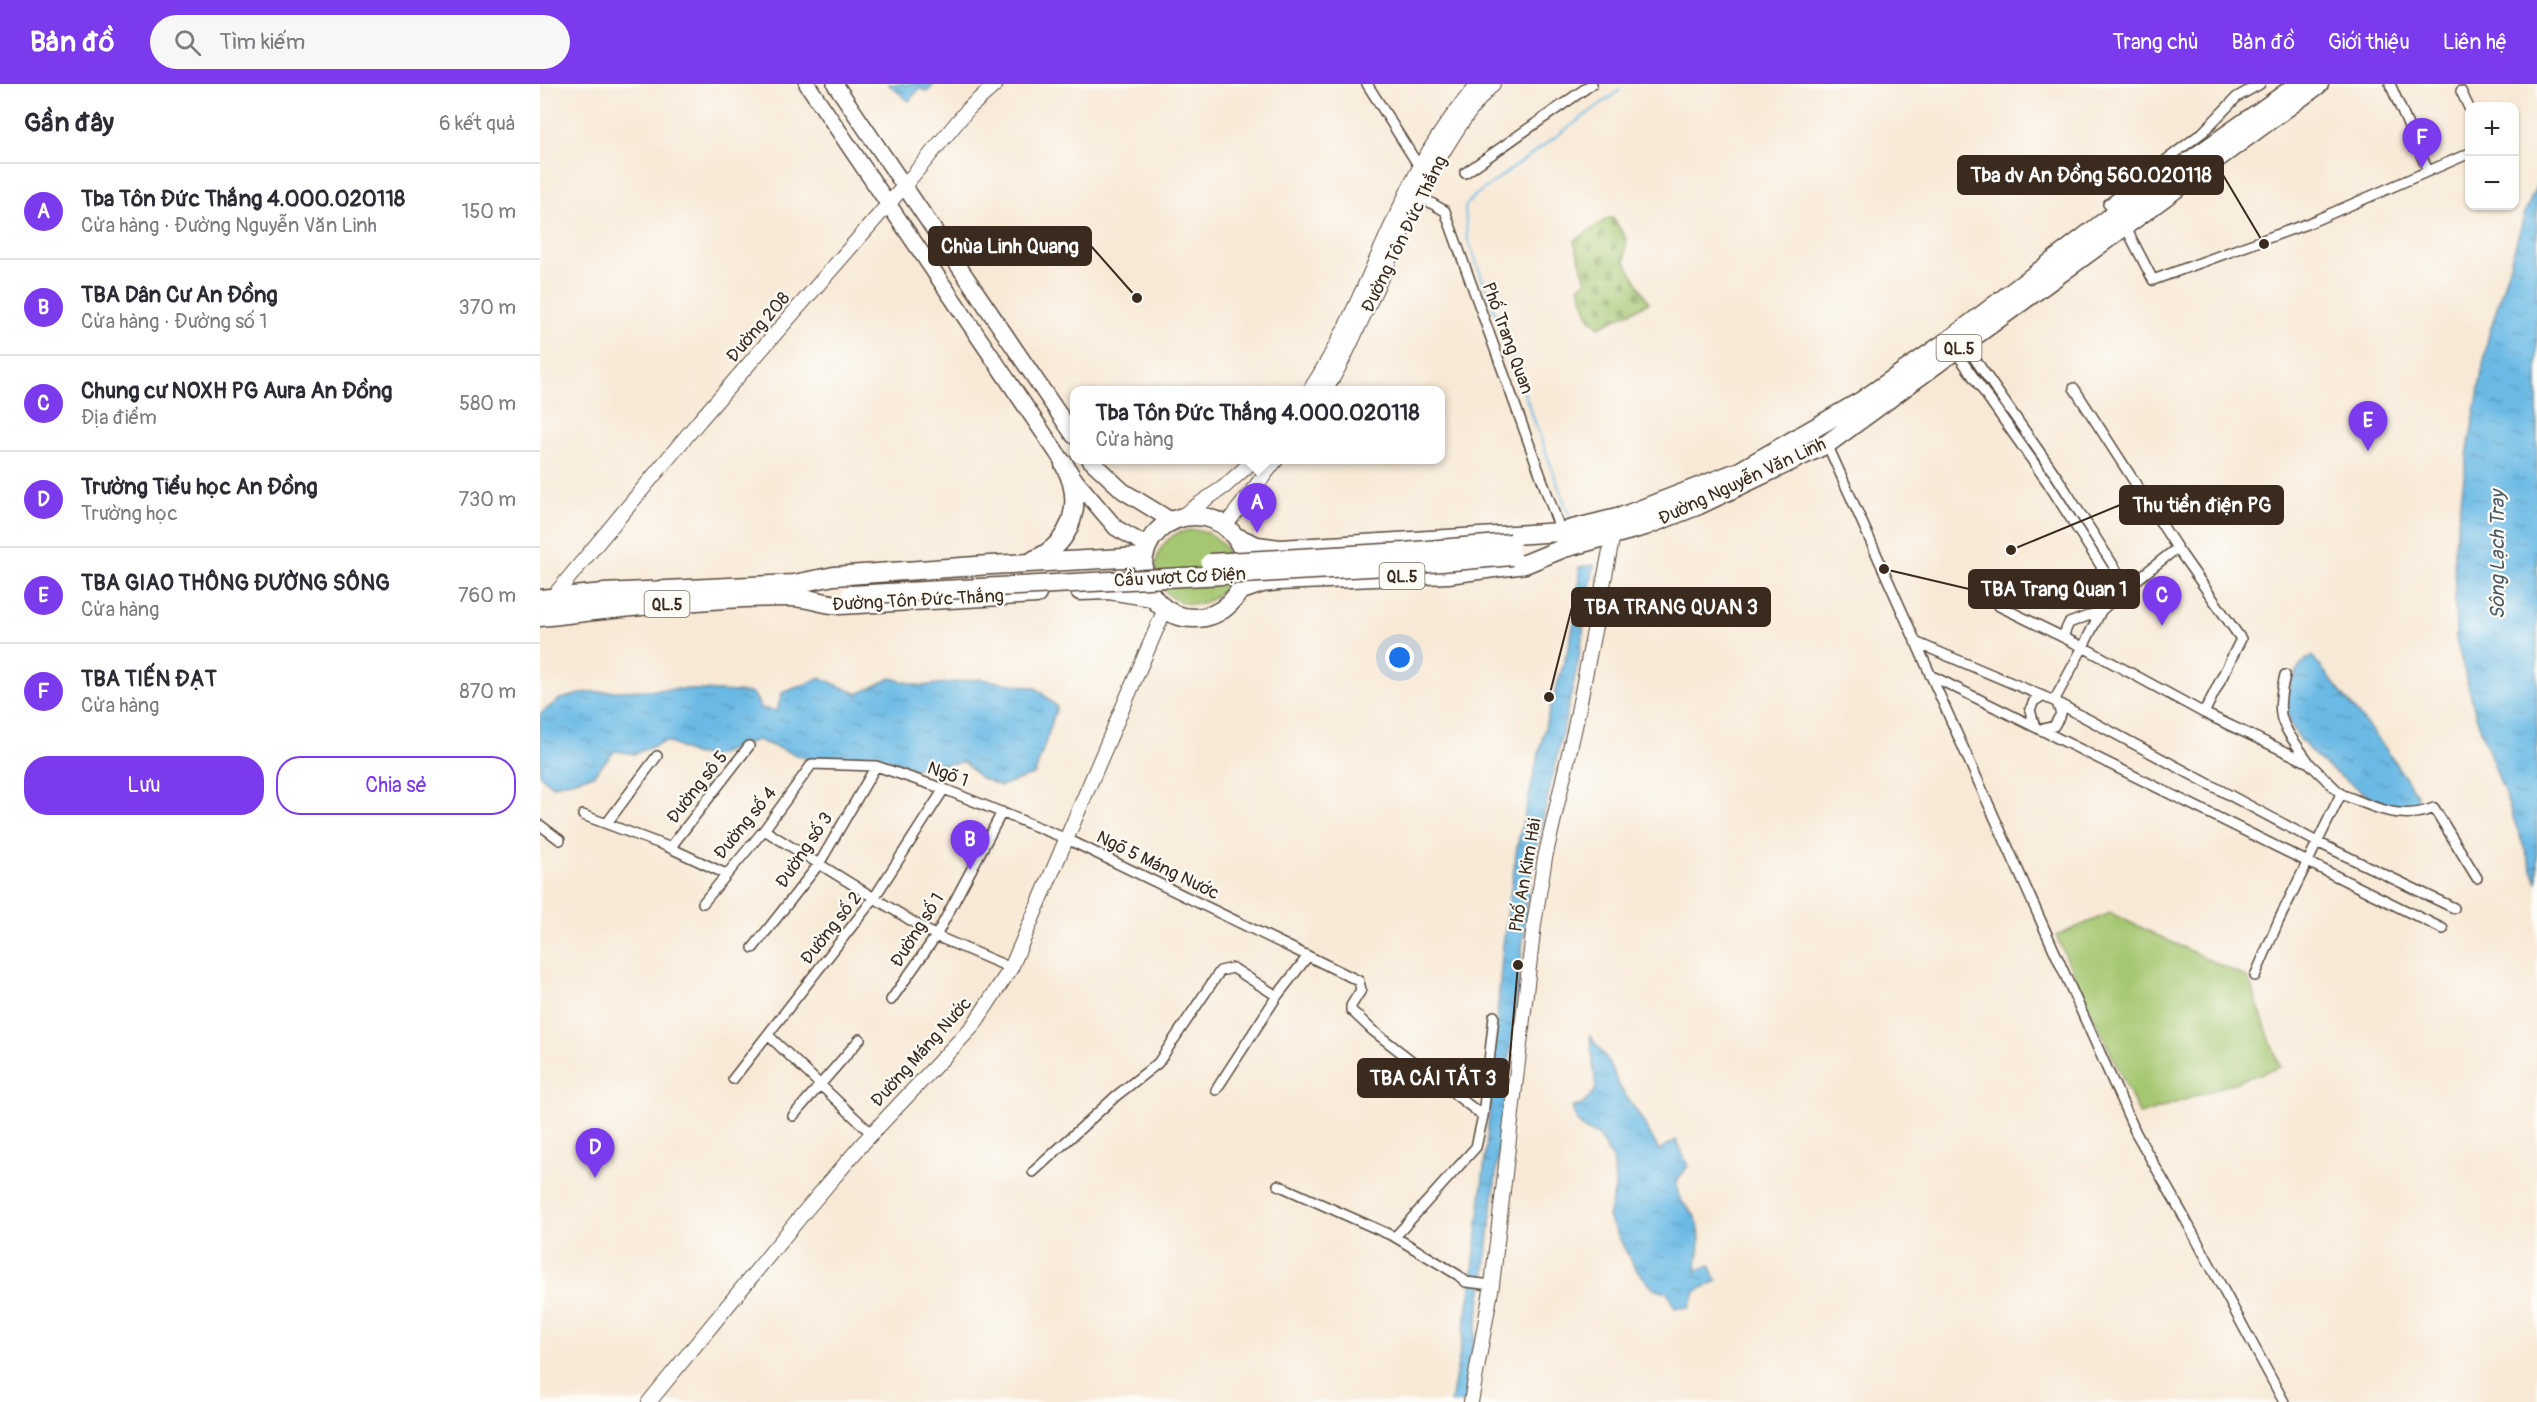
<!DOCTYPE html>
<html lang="vi">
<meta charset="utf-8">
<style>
body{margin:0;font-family:Pangolin,sans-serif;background:#f7f7f7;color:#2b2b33}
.controls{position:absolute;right:18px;top:18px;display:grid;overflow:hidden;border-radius:12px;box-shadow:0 2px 4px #0004}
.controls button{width:54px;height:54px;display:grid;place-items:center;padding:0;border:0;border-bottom:2px solid #e1e1e2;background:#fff;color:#2b2b33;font:30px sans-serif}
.you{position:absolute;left:860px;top:574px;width:21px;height:21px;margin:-15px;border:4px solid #fff;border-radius:50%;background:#1a73e8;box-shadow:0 0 0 9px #1a73e833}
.badge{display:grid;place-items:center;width:39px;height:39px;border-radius:50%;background:#7c3aed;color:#fff;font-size:20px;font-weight:700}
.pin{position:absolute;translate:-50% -50px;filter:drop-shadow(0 2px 3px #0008)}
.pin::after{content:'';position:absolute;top:32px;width:21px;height:18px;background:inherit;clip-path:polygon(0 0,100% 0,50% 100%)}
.popup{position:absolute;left:530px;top:302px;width:375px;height:78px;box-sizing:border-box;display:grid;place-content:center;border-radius:12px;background:#fff;filter:drop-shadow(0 2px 4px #0005);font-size:20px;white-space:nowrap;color:#7c7c81}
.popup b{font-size:22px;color:#2b2b33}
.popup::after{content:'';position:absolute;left:50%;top:100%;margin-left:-12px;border:12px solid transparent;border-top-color:#fff}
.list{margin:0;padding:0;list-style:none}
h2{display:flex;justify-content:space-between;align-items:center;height:78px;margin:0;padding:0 24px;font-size:26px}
h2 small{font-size:20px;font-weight:400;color:#7c7c81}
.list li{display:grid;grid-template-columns:39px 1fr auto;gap:18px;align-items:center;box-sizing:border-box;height:96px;padding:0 24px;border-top:2px solid #e1e1e2}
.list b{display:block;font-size:22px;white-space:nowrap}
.list p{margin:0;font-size:20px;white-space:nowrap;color:#7c7c81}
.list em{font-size:20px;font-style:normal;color:#7c7c81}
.actions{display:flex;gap:12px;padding:18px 24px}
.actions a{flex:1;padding:14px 0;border:2px solid #7c3aed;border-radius:24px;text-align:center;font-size:21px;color:#7c3aed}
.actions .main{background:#7c3aed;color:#fff}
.icon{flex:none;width:33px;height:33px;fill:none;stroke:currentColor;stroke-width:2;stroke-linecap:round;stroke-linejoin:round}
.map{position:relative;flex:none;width:1997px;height:1318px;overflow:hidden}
header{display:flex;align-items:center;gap:36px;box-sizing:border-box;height:84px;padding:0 30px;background:#7c3aed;color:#fff}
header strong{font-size:28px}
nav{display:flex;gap:33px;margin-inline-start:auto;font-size:21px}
.search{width:420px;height:54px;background:#f7f7f7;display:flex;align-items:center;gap:15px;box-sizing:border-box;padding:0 21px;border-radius:33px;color:#7c7c81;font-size:22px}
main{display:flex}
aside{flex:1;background:#fff}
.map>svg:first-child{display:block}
.grass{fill:#a5c771;stroke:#707848;stroke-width:1.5}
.cemetery{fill:url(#cemetery-stones);stroke:#707848;stroke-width:1.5}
.water{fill:url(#water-ripples);stroke:#527282;stroke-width:1.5}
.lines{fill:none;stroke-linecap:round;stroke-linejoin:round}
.stream{stroke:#6abae5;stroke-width:2}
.street-casing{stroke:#57473a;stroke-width:12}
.secondary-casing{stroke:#57473a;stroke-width:16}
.primary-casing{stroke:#57473a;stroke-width:18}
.highway-casing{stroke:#57473a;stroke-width:21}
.street{stroke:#fff;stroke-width:9}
.secondary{stroke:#fff;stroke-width:14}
.primary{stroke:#fff;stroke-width:15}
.highway{stroke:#fff;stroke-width:18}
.highway-bridge-casing{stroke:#57473a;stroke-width:21;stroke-linecap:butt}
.highway-bridge{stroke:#fff;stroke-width:18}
.labels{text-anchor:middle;stroke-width:4.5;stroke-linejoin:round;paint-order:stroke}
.shield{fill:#fdfcf7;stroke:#75695f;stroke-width:1.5}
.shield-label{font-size:16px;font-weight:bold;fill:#3b2a1e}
.street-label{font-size:18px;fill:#3b2a1e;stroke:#fdfcf7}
.water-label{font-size:20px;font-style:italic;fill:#4b5c64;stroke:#fdfcf7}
.leader{fill:none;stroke:#3b2a1e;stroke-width:2}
.callout-dot{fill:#3b2a1e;stroke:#fdfcf7;stroke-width:2}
.callout{fill:#3b2a1e;stroke:#3b2a1e;stroke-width:2}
.callout-label{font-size:20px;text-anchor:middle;font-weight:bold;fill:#fff}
</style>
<header>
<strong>Bản đồ</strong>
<div class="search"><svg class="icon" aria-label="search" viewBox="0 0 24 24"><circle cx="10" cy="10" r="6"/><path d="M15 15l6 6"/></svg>Tìm kiếm</div>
<nav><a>Trang chủ</a><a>Bản đồ</a><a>Giới thiệu</a><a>Liên hệ</a></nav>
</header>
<main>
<aside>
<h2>Gần đây<small>6 kết quả</small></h2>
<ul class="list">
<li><span class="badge">A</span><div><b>Tba Tôn Đức Thắng 4.000.020118</b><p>Cửa hàng · Đường Nguyễn Văn Linh</p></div><em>150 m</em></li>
<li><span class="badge">B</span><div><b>TBA Dân Cư An Đồng</b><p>Cửa hàng · Đường số 1</p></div><em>370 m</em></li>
<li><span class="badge">C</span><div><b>Chung cư NOXH PG Aura An Đồng</b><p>Địa điểm</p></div><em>580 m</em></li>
<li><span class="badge">D</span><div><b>Trường Tiểu học An Đồng</b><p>Trường học</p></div><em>730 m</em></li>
<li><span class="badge">E</span><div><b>TBA GIAO THÔNG ĐƯỜNG SÔNG</b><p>Cửa hàng</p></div><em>760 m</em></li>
<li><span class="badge">F</span><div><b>TBA TIẾN ĐẠT</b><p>Cửa hàng</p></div><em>870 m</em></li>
</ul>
<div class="actions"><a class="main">Lưu</a><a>Chia sẻ</a></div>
</aside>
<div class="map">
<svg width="1997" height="1318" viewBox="0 0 1997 1318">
<defs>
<pattern id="cemetery-stones" width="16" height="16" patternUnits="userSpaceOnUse" patternTransform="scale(1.5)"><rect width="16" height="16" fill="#a5c771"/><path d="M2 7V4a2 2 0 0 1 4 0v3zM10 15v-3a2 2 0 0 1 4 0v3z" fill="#88a25c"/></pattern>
<pattern id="water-ripples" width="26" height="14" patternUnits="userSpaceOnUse" patternTransform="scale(1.5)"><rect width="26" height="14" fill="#6abae5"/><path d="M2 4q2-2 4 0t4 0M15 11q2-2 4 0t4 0" fill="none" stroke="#5897b9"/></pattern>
</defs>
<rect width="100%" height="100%" fill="#fdfcf7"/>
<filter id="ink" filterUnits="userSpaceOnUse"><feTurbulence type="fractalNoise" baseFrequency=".0167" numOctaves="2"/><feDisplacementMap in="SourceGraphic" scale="12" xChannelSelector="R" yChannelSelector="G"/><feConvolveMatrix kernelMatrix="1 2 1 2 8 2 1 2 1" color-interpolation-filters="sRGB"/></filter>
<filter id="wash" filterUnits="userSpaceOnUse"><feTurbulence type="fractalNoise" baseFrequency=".008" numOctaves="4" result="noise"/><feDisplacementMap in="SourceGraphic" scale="24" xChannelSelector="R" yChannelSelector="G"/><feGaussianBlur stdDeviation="1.35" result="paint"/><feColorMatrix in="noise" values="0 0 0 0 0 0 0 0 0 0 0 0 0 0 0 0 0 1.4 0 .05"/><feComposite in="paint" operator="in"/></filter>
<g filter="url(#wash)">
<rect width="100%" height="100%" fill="#f8e9d6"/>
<path class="grass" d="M616 483a37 37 0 1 1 74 0a37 37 0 1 1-74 0Z
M1570,829L1708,894L1740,983L1600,1031L1516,852Z"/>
<path class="cemetery" d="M1068,134L1074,135L1086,155L1085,177L1109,219L1059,243L1049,233L1039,203L1046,197L1034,157Z"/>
<path class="water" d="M348,0H394L388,8L380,4L369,17Z
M1997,100V799L1936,632L1916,555L1914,467L1927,372L1948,254L1985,129Z
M1054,481L1038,579L991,789L944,1194L925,1318H911L931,1205L946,1065L963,861L977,763L1007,635L1029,562L1038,520L1039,483Z
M1772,572L1845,664L1877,711V721C1870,721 1860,724 1854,723C1841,721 1827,711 1817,704C1783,682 1725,638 1754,592C1759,584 1763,576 1772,572Z
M281,594L318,610L351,594L381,602L441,595L496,604L517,623L495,690L461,702L439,693L424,678L374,685L347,675H267L217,656L172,673L153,670L126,657L94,670L75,667L53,691L12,702L0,691V630L20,615L48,608L142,605L213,609L221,624L237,627L242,609Z
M1050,952L1067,975L1081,1005L1100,1032L1119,1066L1136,1056L1148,1082L1136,1099C1140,1126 1149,1119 1156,1135C1163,1152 1159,1171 1156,1187L1170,1181L1177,1197L1156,1207L1149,1224H1135L1127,1208L1113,1204L1095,1184L1068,1133L1075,1105L1074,1078L1057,1050C1041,1047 1036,1038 1032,1023L1042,1021L1056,1005Z"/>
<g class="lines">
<path class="stream" d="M1029,431L927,153L925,123L933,113L1080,6"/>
</g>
</g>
<g filter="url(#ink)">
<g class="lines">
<g class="street-casing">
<path id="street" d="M827,0L880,84
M1850,0L1888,87
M1921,7L1930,26
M925,89L1052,0
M880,107L879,112L905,127L1021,448
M1568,120L1663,48L1697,13L1720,0
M1585,142L1613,196L1769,139L1930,69
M1423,258L1517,393L1587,503
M1413,264L1508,399L1579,510
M1287,360L1596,1049L1643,1131L1744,1318
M1459,522L1543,563L1561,527L1579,510L1637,464
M1523,552L1529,539L1561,527
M1375,558L1514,617L1777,758L1914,824
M1390,591L1903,845
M1745,591C1734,636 1742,640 1768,677
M1514,617L1543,563L1664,629L1701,555L1637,464L1534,304
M1664,629L1769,679L1801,710L1739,836L1715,892
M1495,643L1490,626L1494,617L1503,612
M1500,646L1514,642L1521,630L1517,619
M1801,710C1832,722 1860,738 1894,724L1937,794
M43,731L126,762L186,790
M67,739L117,672
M0,741L20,756
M224,746L396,852L471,884
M130,764L209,662
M163,819L224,746L272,680L336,682L404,705L527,755L768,872
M213,864L279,780L336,682
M351,916L396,852L462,728
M228,951L332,1050
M193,995L334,814L404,705
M676,1006L737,912L768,872L819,897L821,906L811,922V926L832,946L943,1032L936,1063L855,1153
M253,1032L320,955
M943,1032L954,932
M493,1088L576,1012L618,979L680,887L693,884L737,912
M738,1101L855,1153L918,1191L926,1198L952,1201"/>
</g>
<g class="secondary-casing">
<path id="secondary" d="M770,306C815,237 841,156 880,83C896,53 916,26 938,0
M785,306C800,285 810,260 821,237C857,162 895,60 953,0
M640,433L684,403L714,376
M685,442L736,376
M12,514L160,336L365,101L429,24L456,0
M109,1318L266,1126L324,1058L433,942L471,884L625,525
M931,1318L952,1201L994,840L1005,774L1035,643L1073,451"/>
</g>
<g class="primary-casing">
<path id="primary" d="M267,0L536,397L576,444L608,462
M295,0L534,352
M550,376L583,407L632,437"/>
</g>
<g class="highway-casing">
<path id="highway" d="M603 483a51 51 0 1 1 102 0a51 51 0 1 1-102 0Z
M696,453L717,462L740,465L1021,448L1081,433L1200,387L1323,316L1408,257L1576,129L1759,0
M494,476C533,459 545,417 524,380
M540,507L569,506L612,513
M699,507L722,499L738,497L908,490L985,480L1024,464L1105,442L1159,421L1287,360L1779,0
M0,515L64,509L254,500L294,492L450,481L603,473
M0,533C83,524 167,513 251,513C266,513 284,520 300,521L497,510"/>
</g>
<use href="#street" class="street"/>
<use href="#secondary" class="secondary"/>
<use href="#primary" class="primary"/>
<use href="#highway" class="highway"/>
<g class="highway-bridge-casing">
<path id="highway-bridge" d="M670,479L864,468L971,459
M311,511L866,481L972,472"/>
</g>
<use href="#highway-bridge" class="highway-bridge"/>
</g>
</g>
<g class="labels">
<g class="shield">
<rect x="1396.5" y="251" width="45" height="26" rx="4.5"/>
<rect x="839.5" y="479" width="45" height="26" rx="4.5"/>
<rect x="104.5" y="507" width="45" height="26" rx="4.5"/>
</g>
<g class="shield-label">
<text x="1419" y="270">QL.5</text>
<text x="862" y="498">QL.5</text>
<text x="127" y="526">QL.5</text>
</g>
<g class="street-label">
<text transform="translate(864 150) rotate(-64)" y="6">Đường Tôn Đức Thắng</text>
<text transform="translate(218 243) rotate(-49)" y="6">Đường 208</text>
<text transform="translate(968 254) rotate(70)" y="6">Phố Trang Quan</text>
<text transform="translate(1202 397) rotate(-25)" y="6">Đường Nguyễn Văn Linh</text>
<text transform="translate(640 493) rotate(-3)" y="6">Cầu vượt Cơ Điện</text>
<text transform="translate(378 516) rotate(-3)" y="6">Đường Tôn Đức Thắng</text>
<text transform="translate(408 690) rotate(20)" y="6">Ngõ 1</text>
<text transform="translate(157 703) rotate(-52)" y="6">Đường sô 5</text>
<text transform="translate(205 739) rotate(-51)" y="6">Đường số 4</text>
<text transform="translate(264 766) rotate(-56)" y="6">Đường số 3</text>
<text transform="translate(618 781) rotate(26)" y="6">Ngõ 5 Máng Nước</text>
<text transform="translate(985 791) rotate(-80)" y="6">Phố An Kim Hải</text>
<text transform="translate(291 844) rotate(-52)" y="6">Đường số 2</text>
<text transform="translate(377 846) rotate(-58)" y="6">Đường số 1</text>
<text transform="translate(381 968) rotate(-48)" y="6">Đường Máng Nước</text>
</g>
<g class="water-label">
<text transform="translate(1957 471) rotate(-90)" y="7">Sông Lạch Tray</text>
</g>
</g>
<path class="leader" d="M1724 160L1683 91M597 214L551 162M1471 466L1580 421M1344 485L1429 505M1009 613L1032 523M978 881L968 994"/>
<g class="callout-dot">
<circle cx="1724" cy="160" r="6"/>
<circle cx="597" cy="214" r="6"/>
<circle cx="1471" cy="466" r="6"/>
<circle cx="1344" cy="485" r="6"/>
<circle cx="1009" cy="613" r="6"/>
<circle cx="978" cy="881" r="6"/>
</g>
<g class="callout">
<rect x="1418" y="72" width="265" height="38" rx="6"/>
<rect x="389" y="143" width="162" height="38" rx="6"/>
<rect x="1580" y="402" width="163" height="38" rx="6"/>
<rect x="1429" y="486" width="170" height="38" rx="6"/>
<rect x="1032" y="504" width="198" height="38" rx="6"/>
<rect x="818" y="975" width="150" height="38" rx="6"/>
</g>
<g class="callout-label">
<text x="1551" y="98">Tba dv An Đồng 560.020118</text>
<text x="470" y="169">Chùa Linh Quang</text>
<text x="1662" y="428">Thu tiền điện PG</text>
<text x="1514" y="512">TBA Trang Quan 1</text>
<text x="1131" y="530">TBA TRANG QUAN 3</text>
<text x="893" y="1001">TBA CÁI TẮT 3</text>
</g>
</svg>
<div class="controls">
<button>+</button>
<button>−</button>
</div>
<div class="you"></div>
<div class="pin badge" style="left:717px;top:449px">A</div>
<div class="popup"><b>Tba Tôn Đức Thắng 4.000.020118</b>Cửa hàng</div>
<div class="pin badge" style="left:430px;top:786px">B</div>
<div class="pin badge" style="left:1622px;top:542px">C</div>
<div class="pin badge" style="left:55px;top:1094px">D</div>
<div class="pin badge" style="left:1828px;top:367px">E</div>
<div class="pin badge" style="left:1882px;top:84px">F</div>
</div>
</main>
